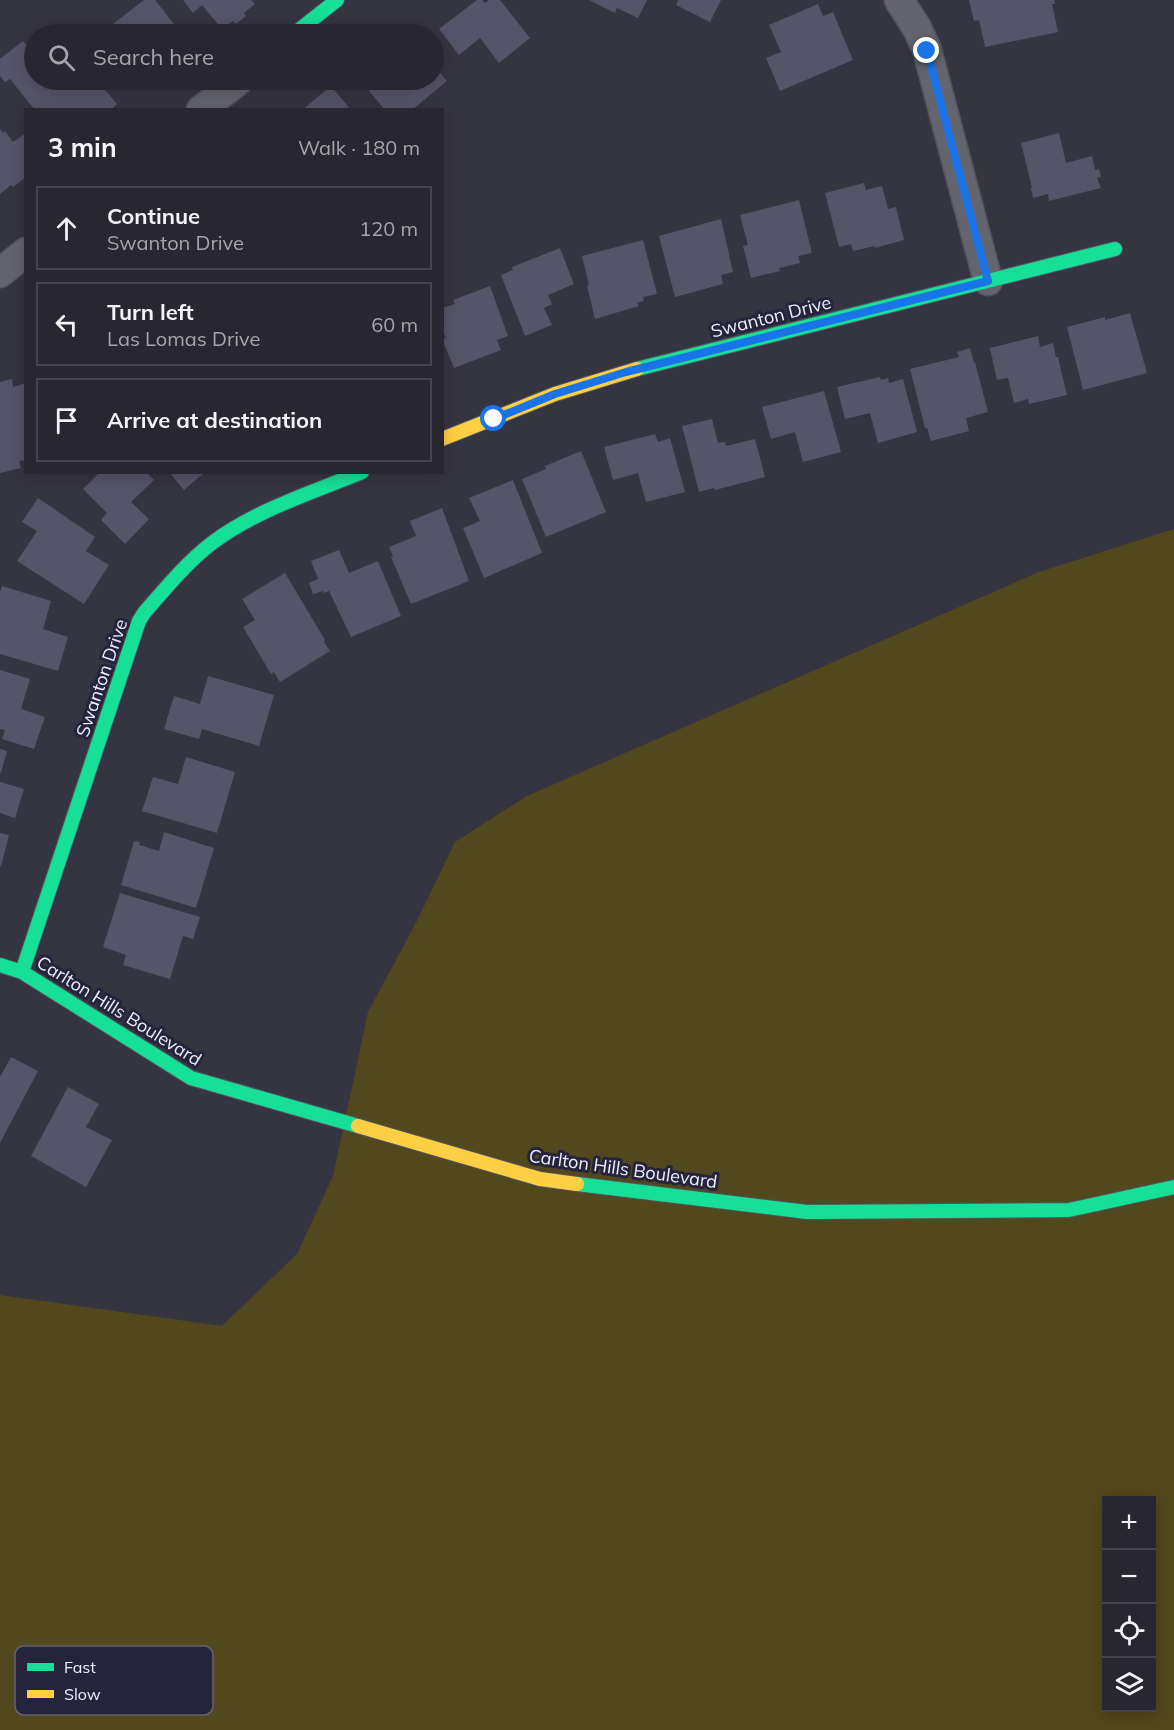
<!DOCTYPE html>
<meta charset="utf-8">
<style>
body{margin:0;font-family:Mulish,sans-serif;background:#302f39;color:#f1f3f6}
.controls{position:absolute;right:18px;bottom:18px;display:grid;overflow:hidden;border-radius:0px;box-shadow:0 3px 15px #0003}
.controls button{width:54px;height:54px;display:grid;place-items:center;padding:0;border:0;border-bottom:2px solid #44444d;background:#282731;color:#f1f3f6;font:30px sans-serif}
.stop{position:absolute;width:18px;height:18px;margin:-14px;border:4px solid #1a73e8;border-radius:50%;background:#fff}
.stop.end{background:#1a73e8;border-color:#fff;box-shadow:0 2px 6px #0008}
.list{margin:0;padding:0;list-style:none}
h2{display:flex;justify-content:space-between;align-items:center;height:78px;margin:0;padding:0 24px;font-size:26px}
h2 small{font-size:20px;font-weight:400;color:#a5a5ab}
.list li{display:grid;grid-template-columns:39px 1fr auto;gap:18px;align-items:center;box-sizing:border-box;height:84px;margin:0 12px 12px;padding:0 12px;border:2px solid #44444d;border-radius:0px}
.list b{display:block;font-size:22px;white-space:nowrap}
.list p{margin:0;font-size:20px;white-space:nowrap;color:#a5a5ab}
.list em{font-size:20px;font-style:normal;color:#a5a5ab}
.icon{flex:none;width:33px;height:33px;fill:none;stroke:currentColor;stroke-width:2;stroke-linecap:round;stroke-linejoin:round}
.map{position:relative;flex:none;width:1174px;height:1730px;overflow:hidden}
.search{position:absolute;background:#282731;box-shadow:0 3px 15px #0003;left:24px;top:24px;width:420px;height:66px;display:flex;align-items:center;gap:15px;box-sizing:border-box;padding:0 21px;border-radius:33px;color:#a5a5ab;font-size:22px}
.panel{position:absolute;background:#282731;box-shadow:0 3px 15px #0003;left:24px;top:108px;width:420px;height:366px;border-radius:0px}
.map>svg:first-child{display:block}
.green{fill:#52481e;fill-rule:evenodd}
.building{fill:#565468}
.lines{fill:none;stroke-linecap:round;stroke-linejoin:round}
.street-casing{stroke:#54535f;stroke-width:31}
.fast-casing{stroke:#54535f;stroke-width:16}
.slow-casing{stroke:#54535f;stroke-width:16}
.street{stroke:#64646e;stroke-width:28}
.fast{stroke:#16e098;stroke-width:14}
.slow{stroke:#ffcf43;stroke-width:14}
.route{stroke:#1a73e8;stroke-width:8}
.labels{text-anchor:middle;stroke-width:6;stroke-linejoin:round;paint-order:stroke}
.street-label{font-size:18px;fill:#eeeefe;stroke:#26243c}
.key{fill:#26243c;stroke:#626176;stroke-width:1.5}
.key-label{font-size:16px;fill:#eeeefe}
</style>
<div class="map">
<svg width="1174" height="1730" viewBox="0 0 1174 1730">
<rect width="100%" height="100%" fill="#353441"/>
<path class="green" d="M1174,529V1730H0V1295L222,1326L297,1254L333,1176L368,1012L417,921L455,842L527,796L1039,572ZM1106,1500H1152V1708H1106Z"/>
<path class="building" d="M144,0H155L182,34H100Z
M183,0H251L255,4L244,13L246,16L236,24L233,21L222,29L202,5L193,13Z
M477,0H482L485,3L489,0H500L530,38L499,63L480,38L459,55L439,29Z
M589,0H647L638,18L617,8L615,13Z
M678,0H721L710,22L676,5Z
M969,0H1054L1055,4H1052L1058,32L985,47L979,20L974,21Z
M818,4L823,16L833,12L853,60L780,91L766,58L781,52L769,25Z
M23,41L31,50L34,47V80H97L117,104L111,110H35L10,79L5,82L0,76V59Z
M434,65L447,81L412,110H385L360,80H434Z
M331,86L351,110H302Z
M0,129L3,133L5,131L13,142L26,133V177L13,187L11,185L0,194Z
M1059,133L1066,163L1092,156L1095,170L1099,169L1101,177L1097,178L1101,188L1049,201L1048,194L1033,198L1031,188H1032L1021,143Z
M864,183L866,190L882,186L888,209L896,207L904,240L875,248V246L853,251L851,244L839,247L825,193Z
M799,200L812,253L798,256L800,263L779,268L780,271L751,278L743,246L748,245L740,215Z
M721,219L733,272L721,275L723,284L675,297L659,236Z
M643,240L657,294L643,297L644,301L637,303L639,306L595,319L587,286L589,285L582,256Z
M560,248L574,284L548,295L552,304L544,308L552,325L525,336L501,275L513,270L512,267Z
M490,286L508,336L497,340L501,350L454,368L442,339L446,338L442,329V308L455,304L453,300Z
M1130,313L1147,373L1083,390L1067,327L1105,317V320Z
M1038,336L1040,347L1053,343L1056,357H1058L1067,395L1029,404L1028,399L1014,403L1008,378L997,380L990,348Z
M970,348L974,363L975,362L988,412L966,418L969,431L931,441L927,428H925L910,369L959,357L957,352Z
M880,377L881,380L888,378L889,383L903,379L917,432L878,443L870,413L845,419L837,387Z
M12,379L13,387L26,383V460L19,461L21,468L0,473V382Z
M824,391L841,452L803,462L795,432L771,439L762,407Z
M712,419L718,443L725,442L726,446L755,439L765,477L715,490L714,488L699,492L682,426Z
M655,434L658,442L670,438L685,492L646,502L638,473L613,480L604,447Z
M581,451L606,512L546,537L522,479L546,469L545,466Z
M100,472H146L154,480L131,502L149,519L125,544L101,520L107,513L83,489Z
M169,472H205L184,490Z
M513,480L542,553L484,578L463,528L480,521L469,498Z
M38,498L95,537L86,551L109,565L84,604L17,561L37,531L22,522Z
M442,508L469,581L411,604L391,557L393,556L389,547L416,536L410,521Z
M339,550L349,573L378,561L401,616L351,637L329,591L324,593L323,591L313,594L309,583L318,579L311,561Z
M285,573L325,640L324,642L330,651L280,682L274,672L271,674L243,627L255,620L242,599Z
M2,586L51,601L43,629L68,637L58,671L0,654V592Z
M0,670L30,679L21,709L45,717L34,749L2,739L5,730L0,729Z
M208,676L274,695L259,746L202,729L199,739L164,729L174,696L200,704Z
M0,749L7,751L1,773H0Z
M186,757L235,772L217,833L142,811L153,777L178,784Z
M0,782L24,789L15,818L0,813Z
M164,832L214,848L196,908L121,885L134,841L140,842L139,845L159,851Z
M0,833L9,835L1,866H0Z
M120,893L200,917L193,939L183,936L170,979L123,965L126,955L103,947Z
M11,1057L38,1071L0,1143V1077Z
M68,1087L99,1104L86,1127L112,1140L86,1187L31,1156Z"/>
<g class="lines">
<g class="street-casing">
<path id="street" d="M899,0L917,28L927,50L988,281
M201,110L239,80
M0,273L26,252"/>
</g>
<g class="fast-casing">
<path id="fast" d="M294,34L337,0
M637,369L1115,249
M0,965L22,972L191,1078L358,1126
M22,972L139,621L144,613C165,589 186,563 212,543C256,510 311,493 362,472
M577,1184L807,1212L1069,1210L1174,1187"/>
</g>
<g class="slow-casing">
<path id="slow" d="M442,439L555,394L637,369
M358,1126L540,1179L577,1184"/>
</g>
<use href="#street" class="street"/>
<use href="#fast" class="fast"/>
<use href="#slow" class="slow"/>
</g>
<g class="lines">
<path class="route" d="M494,419L555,394L626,372L988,281L927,51"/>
</g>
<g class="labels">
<g class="street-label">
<text transform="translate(771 317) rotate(-14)" y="6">Swanton Drive</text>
<text transform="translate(102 678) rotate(-71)" y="6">Swanton Drive</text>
<text transform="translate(119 1011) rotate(32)" y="6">Carlton Hills Boulevard</text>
<text transform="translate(623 1169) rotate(8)" y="6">Carlton Hills Boulevard</text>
</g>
</g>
<rect x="15" y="1646" width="198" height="69" rx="9" class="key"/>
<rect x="27" y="1663" width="27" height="8" fill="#16e098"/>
<rect x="27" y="1690" width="27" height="8" fill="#ffcf43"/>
<g class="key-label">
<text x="64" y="1673">Fast</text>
<text x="64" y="1700">Slow</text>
</g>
</svg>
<div class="controls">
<button>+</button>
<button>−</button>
<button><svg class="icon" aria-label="locate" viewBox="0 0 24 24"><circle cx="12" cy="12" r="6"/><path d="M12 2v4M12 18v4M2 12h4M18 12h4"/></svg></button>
<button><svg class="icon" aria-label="layers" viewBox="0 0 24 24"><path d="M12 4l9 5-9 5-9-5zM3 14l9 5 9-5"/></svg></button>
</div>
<div class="stop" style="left:494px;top:419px"></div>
<div class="stop end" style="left:927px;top:51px"></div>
<div class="search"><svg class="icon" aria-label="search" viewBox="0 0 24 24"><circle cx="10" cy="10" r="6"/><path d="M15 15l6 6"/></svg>Search here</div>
<section class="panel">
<h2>3 min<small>Walk · 180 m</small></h2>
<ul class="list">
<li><svg class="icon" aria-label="ahead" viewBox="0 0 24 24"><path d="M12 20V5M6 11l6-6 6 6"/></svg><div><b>Continue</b><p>Swanton Drive</p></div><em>120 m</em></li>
<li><svg class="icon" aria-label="left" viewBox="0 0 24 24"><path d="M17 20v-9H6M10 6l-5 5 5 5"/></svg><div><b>Turn left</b><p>Las Lomas Drive</p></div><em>60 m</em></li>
<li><svg class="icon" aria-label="arrive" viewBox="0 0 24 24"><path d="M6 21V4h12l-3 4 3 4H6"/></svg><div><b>Arrive at destination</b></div></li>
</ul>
</section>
</div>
